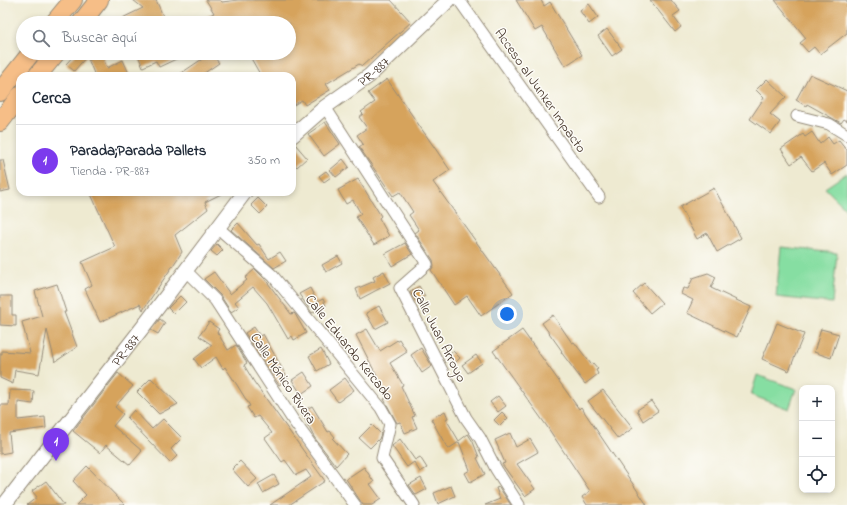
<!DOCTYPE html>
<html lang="es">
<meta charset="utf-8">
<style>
body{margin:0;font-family:"Indie Flower",sans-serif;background:#f2f2f3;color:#1f2937}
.controls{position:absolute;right:12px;bottom:12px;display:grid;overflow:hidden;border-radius:8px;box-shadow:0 2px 6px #0003}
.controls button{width:36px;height:36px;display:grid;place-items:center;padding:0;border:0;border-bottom:1px solid #e0e1e3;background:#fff;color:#1f2937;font:20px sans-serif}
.you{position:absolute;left:507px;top:314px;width:14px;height:14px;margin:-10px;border:3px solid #fff;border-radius:50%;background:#1a73e8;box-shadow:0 0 0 6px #1a73e833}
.badge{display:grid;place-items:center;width:26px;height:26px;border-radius:50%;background:#7c3aed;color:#fff;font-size:13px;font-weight:700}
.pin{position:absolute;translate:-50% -33px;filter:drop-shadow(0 1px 2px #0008)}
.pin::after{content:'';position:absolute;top:21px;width:14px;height:12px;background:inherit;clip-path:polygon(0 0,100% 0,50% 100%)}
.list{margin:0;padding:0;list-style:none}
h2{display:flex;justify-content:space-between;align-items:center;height:52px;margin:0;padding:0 16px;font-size:17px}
h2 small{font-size:13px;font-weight:400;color:#747a83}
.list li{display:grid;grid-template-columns:26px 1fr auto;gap:12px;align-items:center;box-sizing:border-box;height:72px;padding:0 16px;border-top:1px solid #e0e1e3}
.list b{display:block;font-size:15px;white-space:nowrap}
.list p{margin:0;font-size:13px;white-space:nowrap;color:#747a83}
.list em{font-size:13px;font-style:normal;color:#747a83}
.icon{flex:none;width:22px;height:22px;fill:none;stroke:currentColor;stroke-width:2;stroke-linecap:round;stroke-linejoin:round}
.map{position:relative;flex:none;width:847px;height:505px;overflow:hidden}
.search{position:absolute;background:#fff;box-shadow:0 2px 6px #0003;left:16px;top:16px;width:280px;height:44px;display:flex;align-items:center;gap:10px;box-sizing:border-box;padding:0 14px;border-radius:22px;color:#747a83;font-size:15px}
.panel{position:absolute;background:#fff;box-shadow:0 2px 6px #0003;left:16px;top:72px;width:280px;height:124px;border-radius:12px}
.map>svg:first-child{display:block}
.green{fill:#86dea2;stroke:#608460}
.building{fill:#d6a35c}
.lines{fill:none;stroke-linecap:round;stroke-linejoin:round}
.minor-casing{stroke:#948a78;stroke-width:13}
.tertiary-casing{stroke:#948a78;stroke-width:16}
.trunk-casing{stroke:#948a78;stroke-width:20}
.minor{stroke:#fff;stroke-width:11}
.tertiary{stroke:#fff;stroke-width:14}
.trunk{stroke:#f6be87;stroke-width:18}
.labels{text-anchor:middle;stroke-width:3;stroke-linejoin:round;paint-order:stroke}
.street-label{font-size:14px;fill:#3b2a1e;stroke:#fdfcf7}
</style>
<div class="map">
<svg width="847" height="505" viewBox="0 0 847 505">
<rect width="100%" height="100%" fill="#fdfcf7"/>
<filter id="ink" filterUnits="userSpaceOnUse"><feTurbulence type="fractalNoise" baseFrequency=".025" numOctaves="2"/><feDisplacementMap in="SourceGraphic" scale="8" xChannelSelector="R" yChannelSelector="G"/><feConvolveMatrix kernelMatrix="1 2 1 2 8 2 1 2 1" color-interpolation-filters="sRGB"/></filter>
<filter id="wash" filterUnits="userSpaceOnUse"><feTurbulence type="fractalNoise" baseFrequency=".012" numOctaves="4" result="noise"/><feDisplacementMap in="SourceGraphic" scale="16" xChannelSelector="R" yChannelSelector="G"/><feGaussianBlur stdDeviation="0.9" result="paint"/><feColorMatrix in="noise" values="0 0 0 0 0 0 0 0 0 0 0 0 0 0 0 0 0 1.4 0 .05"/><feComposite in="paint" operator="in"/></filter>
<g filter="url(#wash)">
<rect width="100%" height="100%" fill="#eeead1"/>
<path class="green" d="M847,173V210L825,188Z
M781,247L837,253L832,303L776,297Z
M757,375L796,389L789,409L751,395Z"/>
<g id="blocks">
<path class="building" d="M133,0H156L166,23H112L143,8Z
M206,0H220L222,2L238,0H391L411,22L362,66L359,64L326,84L330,90L305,105L302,100L292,106V76H261L248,53H289V23H193L214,13Z
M516,0H541L544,6L550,2L582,55L565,66L542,27L535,31Z
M650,0H671L680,11L673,16L681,27L675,32Z
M775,0H847V33L820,54L814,47L808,52L800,43L806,38Z
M589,4L598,17L589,24L580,11Z
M607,29L622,49L612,56L598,36Z
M76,53H101L107,68L123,60L130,76H95L87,56L74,71L66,64Z
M137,53H189L159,67L156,61L143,67Z
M211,53L219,63L200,76H177Z
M810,74L847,91V121L844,119L841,123L807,104L806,106L796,100Z
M387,79L450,170L433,182L513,293L481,316L467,296L454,305L431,270L434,266L433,260L415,233L419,230L409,215L413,212L400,192L393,196L359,147L363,144L357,135L367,128L359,117L363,114L361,112L375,102L368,93Z
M767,79L786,97L770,114L780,122L771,134L750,119L764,98L756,90Z
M325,122L340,144L324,156L308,134Z
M812,132L820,144L828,137L833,144L839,140L847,150V165L832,175L824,163L812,171L801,157L791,164L781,149L803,134L805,137Z
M292,144H295L307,158L297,167L292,162Z
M343,159L349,167L336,177L330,170Z
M0,160H3L10,190L0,192Z
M326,171L331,177L324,182L319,176Z
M358,179L381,216L379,218L389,236L374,245L356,217L361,214L353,200L346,204L338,190Z
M714,188L741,238L717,252L707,233L697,239L680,207Z
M90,192H225L205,202L208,209L175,235L182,252L143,310L140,304L100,322L85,289L92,285L82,262L115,247Z
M258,198L267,207L260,214L251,205Z
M238,223L257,245L259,244L269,259L280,252L286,261L274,268L231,230Z
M405,243L412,254L392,266L385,254Z
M217,244L223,250L217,256L211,251Z
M338,256L342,263L326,272L322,265Z
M255,269L265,279L291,314L294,313L295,314L306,333L294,340L292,336L288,339L267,303L253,287L235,302L239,307L231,312L220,295L204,279L214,272L230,294L247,280L245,278Z
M384,271L390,283L360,299L356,289L375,281L373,277Z
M708,273L716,277L711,288L751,307L737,337L687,313L693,300L681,294L683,288L688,289L693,278Z
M644,283L662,303L650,313L633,293Z
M57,284L66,312H64L77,347L55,362L47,330L39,374L15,370L13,384L0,378V354H2V351L30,353L22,322L42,316L35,291Z
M419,286L425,296L416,302L410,292Z
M310,288L317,302L323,299L326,306L312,313L299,294Z
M0,296H12V315H16V326L0,325Z
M180,296L186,302L174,314L168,308Z
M379,306L388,322L375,329L366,313Z
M553,315L572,343L574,342L591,364L593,363L598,369L596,370L598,374L585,384L561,352L562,351L542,323Z
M160,319L165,323L158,334L151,330Z
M209,322L219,329L217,332L228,350L236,345L247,363L244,365L254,382L325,481L289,505H270L311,477L306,470L296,475L285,460L282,462L265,438L272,433L258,416L254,418L247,407L250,406L237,385L225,367L223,369L216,357L201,368L194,359L212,345L199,336Z
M777,323L804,334L789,371L762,359Z
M254,327L260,336L263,334L288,379L279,385L245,333Z
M367,329L380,351L399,339L407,352L390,363L403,385L401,386L415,416L412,417L417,428L405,433L400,422L397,423L386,403L384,399L388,398L356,335Z
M821,329L839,334L831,358L814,352Z
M522,330L579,409L581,407L647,505H587L582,497L590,491L546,425L493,351Z
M342,339L347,346L342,349L337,343Z
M421,348L432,366L422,373L411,355Z
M321,349L329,364L317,371L309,356Z
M453,351L460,358L454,364L448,357Z
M476,355L482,363L468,373L462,365Z
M304,372L313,386L301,394L292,380Z
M118,373L133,386L115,407L123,414L113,426L142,451L130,465L106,445L100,453L73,431Z
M151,378L178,404L159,414L137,392Z
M345,378L354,390L338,402L329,390Z
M10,390L34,391L33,404L18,402V420L45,417L46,428L9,433L11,452L0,454V405H9Z
M603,390L633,428L618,439L588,401Z
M498,396L506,406L498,412L490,402Z
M651,401L658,411L643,421L637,410Z
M312,406L328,432L330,431L335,437L333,439L347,454L336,466L314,437L301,412Z
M134,410L152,429L163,419L182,438L171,449L177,456L170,463L127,418Z
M445,411L448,418L446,419L459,441L468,434L473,442L479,457L477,458L485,474L470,482L465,473L470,470L459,442L448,449L431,419Z
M502,412L508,418L500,426L494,420Z
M372,425L381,434L379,439L370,448L359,438Z
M510,433L516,447L530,439L538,452L517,464L535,489L525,496L502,464L505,463L495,440Z
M400,439L415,460L420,457L427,468L420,472L414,462L407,467L392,446Z
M240,461L257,479L248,487L232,469Z
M87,466L125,505H76L86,495L73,481Z
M364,467L374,482L370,484L381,499L372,505H363L346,479Z
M274,475L279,484L263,493L258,484Z
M421,478L427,489L416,495L409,485Z
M46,481L64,505H27L37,497L32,491Z
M451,486L455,496L438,504L434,493Z
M499,487L511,505H485L500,499L496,488Z"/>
</g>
</g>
<g filter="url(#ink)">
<use href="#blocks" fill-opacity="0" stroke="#948a78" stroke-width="1"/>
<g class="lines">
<g class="minor-casing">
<path id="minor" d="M459,0L599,197
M325,107L427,264L400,288L466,418L480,438L496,469L519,505
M797,116L829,124L847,135
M217,227L273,276L381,408L390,424L382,458L414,505
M185,270L215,300L293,420L355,505"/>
</g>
<g class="tertiary-casing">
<g id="tertiary">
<path id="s1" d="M292,136L325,107L369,76L449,0"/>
<path id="s2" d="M4,505L143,327L245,192"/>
</g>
</g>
<g class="trunk-casing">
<path id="trunk" d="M54,23L73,0
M81,23L99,0
M37,76L56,53
M0,92L31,53
M0,122L20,96"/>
</g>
<use href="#minor" class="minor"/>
<use href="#tertiary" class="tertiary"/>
<use href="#trunk" class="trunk"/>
</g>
</g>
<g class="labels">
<g class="street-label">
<text dy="5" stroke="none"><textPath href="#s1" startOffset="104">PR-887</textPath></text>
<text transform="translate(541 90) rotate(55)" y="5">Acceso al Junker Impacto</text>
<text transform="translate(440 335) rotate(63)" y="5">Calle Juan Arroyo</text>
<text transform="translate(350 347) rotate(51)" y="5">Calle Eduardo Kercado</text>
<text dy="5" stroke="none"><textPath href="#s2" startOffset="197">PR-887</textPath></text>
<text transform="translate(284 378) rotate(56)" y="5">Calle Mónico Rivera</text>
</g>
</g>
</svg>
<div class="controls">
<button>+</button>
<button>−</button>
<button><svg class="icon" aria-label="locate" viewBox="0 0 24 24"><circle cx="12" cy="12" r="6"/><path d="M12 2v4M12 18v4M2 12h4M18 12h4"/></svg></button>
</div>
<div class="you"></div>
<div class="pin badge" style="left:56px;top:461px">1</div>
<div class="search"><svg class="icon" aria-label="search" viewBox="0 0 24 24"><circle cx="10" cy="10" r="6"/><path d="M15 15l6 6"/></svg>Buscar aquí</div>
<section class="panel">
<h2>Cerca<small></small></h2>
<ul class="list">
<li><span class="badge">1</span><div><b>Parada;Parada Pallets</b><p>Tienda · PR-887</p></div><em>350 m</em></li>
</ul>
</section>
</div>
